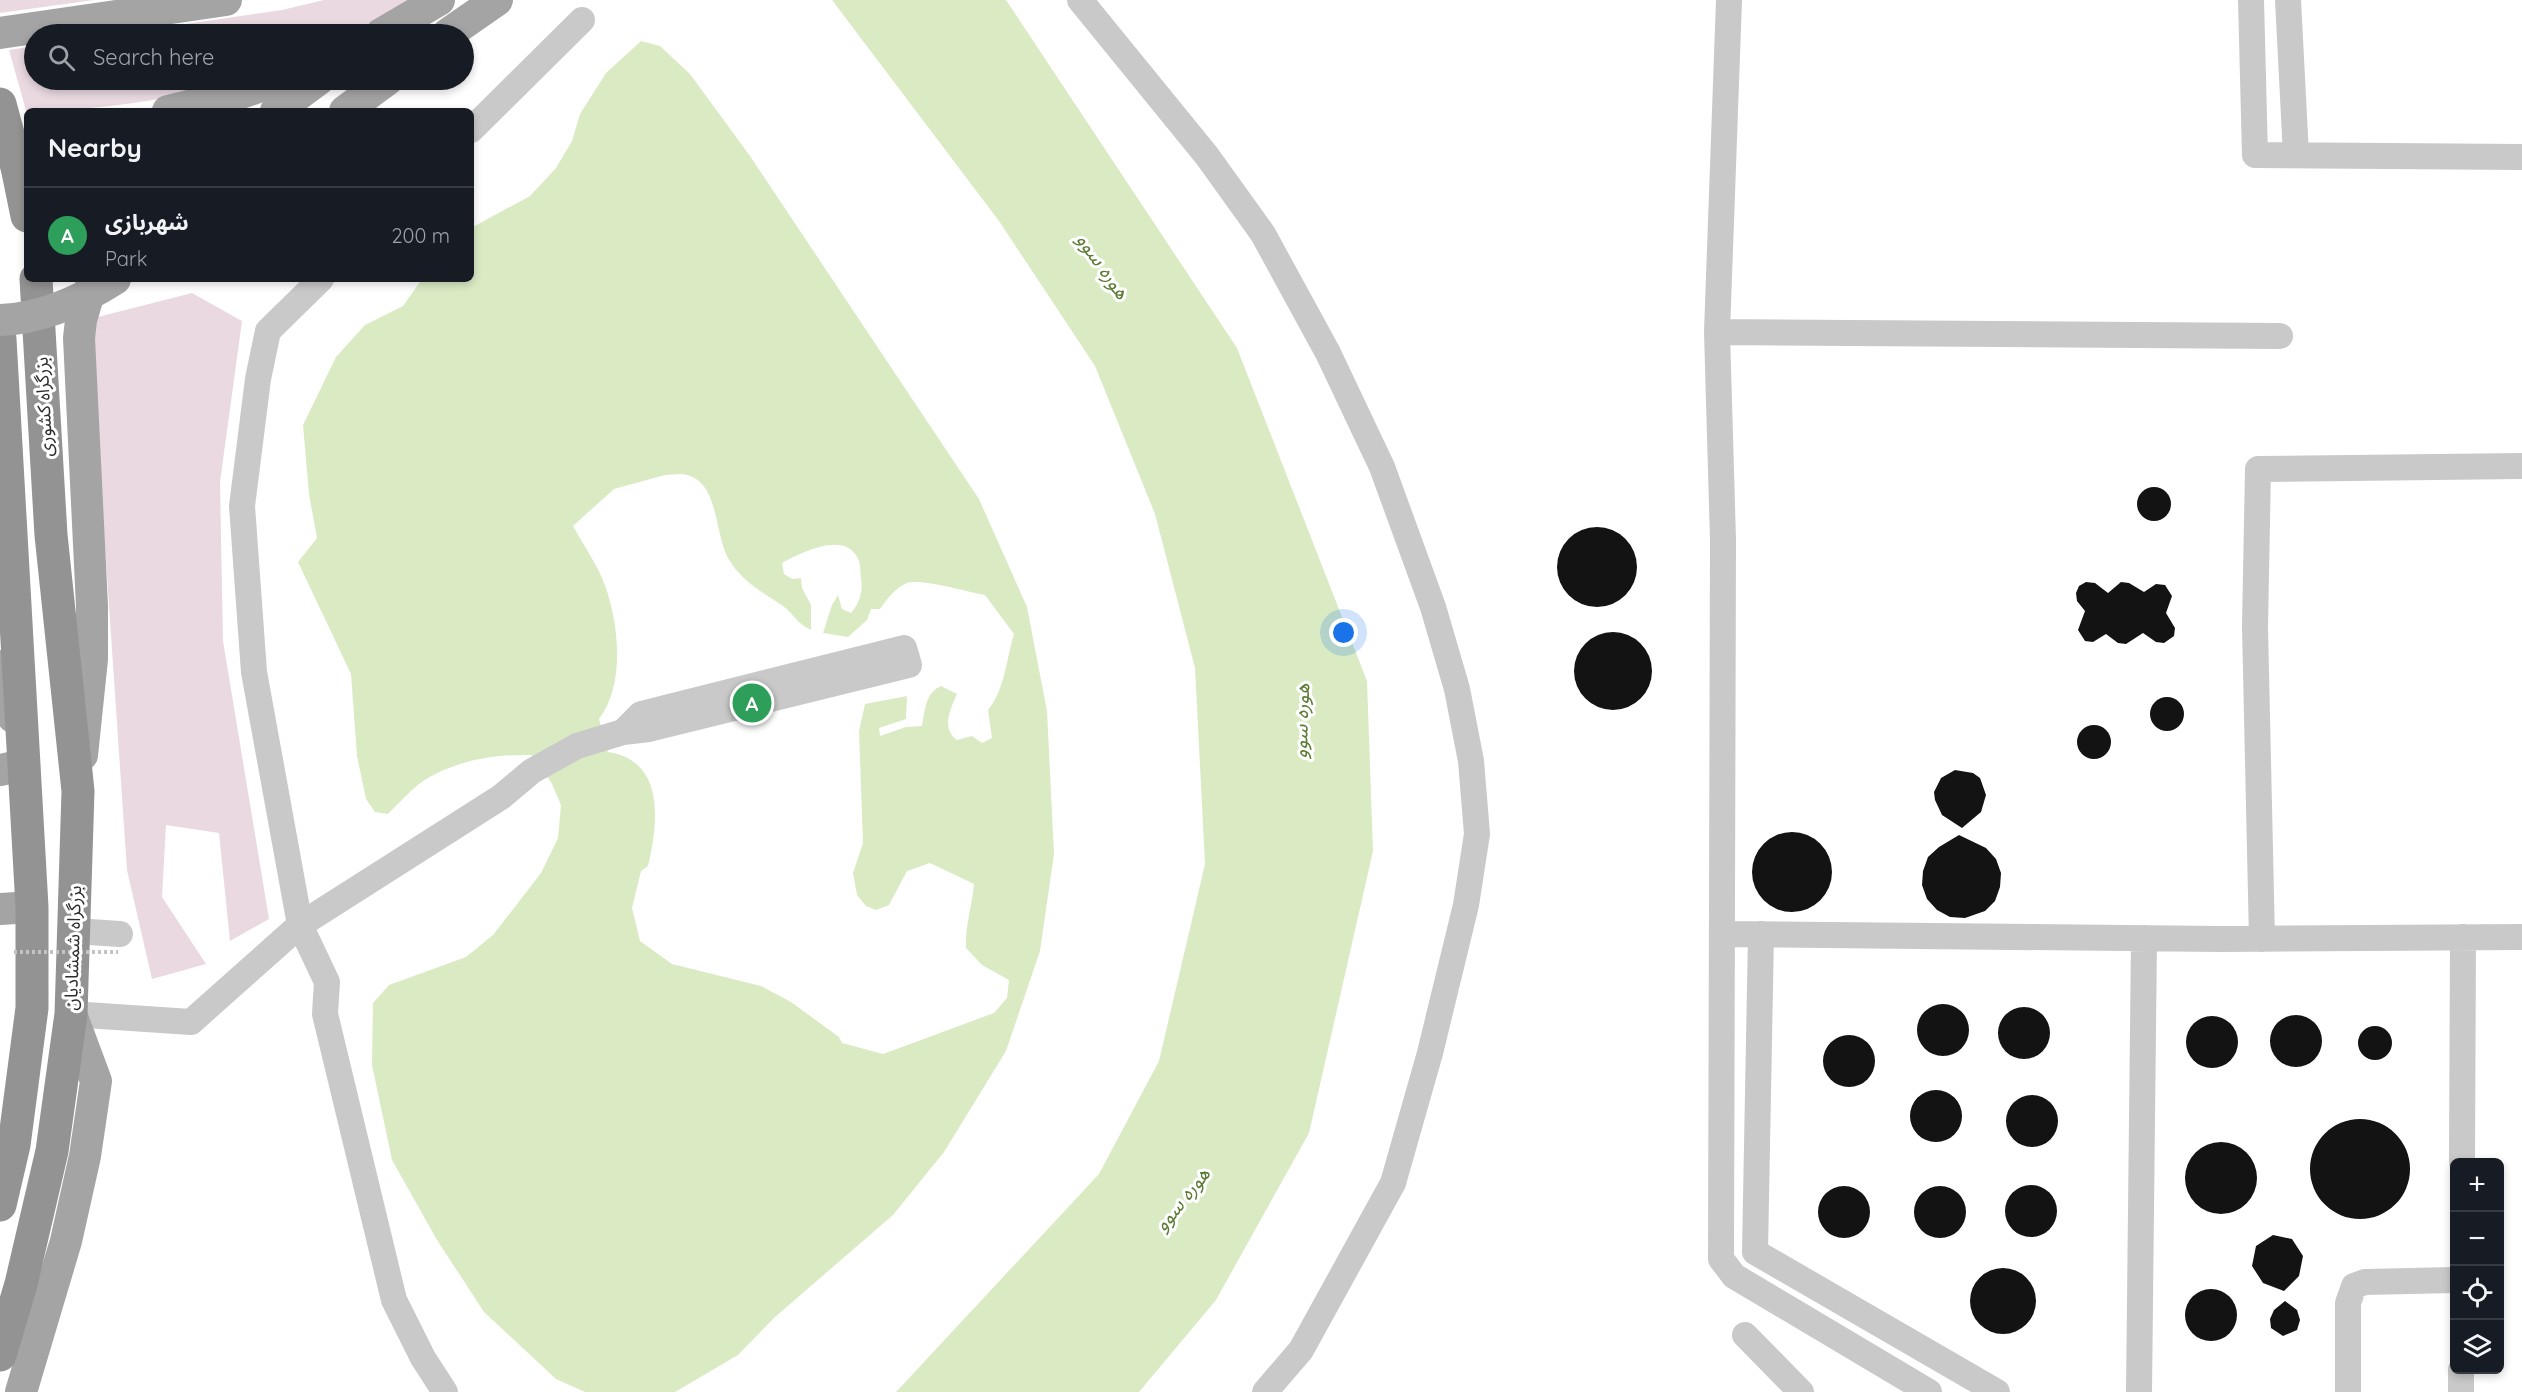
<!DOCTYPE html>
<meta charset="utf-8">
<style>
body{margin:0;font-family:Quicksand,"Noto Sans Arabic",sans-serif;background:#242831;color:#f1f3f6}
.controls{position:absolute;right:18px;bottom:18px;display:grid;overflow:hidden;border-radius:9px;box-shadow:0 3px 9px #0003}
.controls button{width:54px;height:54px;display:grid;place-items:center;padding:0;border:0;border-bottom:2px solid #363941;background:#171b24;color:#f1f3f6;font:30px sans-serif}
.you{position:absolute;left:1344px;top:633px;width:21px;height:21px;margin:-15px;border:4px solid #fff;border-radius:50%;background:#1a73e8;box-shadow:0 0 0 9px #1a73e833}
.badge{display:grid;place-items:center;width:39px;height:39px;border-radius:50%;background:#989bef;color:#fff;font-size:20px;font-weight:700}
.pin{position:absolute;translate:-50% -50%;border:3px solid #fff;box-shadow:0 2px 6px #0006}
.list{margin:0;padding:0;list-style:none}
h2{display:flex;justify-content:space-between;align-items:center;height:78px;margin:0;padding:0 24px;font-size:26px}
h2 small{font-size:20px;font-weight:400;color:#9ea1a6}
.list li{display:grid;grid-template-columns:39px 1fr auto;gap:18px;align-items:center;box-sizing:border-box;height:96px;padding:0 24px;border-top:2px solid #363941}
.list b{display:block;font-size:22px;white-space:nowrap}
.list p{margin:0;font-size:20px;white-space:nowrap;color:#9ea1a6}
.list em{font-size:20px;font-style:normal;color:#9ea1a6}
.icon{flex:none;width:33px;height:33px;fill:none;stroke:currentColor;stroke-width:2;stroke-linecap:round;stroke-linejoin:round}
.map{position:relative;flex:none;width:2522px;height:1392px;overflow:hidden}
.search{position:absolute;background:#171b24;box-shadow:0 3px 9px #0003;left:24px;top:24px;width:450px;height:66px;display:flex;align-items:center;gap:15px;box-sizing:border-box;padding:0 21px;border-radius:33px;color:#9ea1a6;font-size:22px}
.panel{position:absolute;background:#171b24;box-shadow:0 3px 9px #0003;left:24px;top:108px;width:450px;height:174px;border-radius:9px}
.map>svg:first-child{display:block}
.green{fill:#ead9e1}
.water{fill:#daebc4;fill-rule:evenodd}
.building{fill:#131313}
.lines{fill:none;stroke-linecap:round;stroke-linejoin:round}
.minor{stroke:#c9c9c9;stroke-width:26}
.major{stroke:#a4a4a4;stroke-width:32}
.highway{stroke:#939393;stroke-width:33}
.path-bridge{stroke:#c3c3c3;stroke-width:4;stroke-dasharray:3 3;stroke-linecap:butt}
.major-bridge{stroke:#a4a4a4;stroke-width:32}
.highway-bridge{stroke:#939393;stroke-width:33}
.labels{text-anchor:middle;stroke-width:6;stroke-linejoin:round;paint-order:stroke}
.street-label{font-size:18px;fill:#2c2c2c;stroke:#fff}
.water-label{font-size:20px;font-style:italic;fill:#5c7b34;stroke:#fff}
</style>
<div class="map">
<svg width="2522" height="1392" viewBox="0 0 2522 1392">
<rect width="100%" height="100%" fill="#fff"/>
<path class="green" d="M0,0H94L0,13Z
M324,0H414L349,34H117L282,10Z
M34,46V80H238C178,100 90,111 27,111V114L9,50Z
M192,293L242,321L220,482L223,641L269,919L230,941L219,833L166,825L162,897L206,964L152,979L127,870L96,415L94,318Z"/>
<path class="water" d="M832,0H1006L1237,348L1367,681L1373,851L1309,1133L1216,1300L1139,1392H896L1099,1174L1159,1061L1205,864L1195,668L1155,514L1095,366L999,221Z
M641,41L660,46L690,74L750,156L979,499L1027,607L1047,711L1054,854L1040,951L1006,1051L944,1152L893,1215L775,1317L738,1355L675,1392H585L556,1379L484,1312L437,1240L392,1160L372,1065L373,1003L389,985L466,957L493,935L541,873L558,838L561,805L551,782L532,755C494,754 451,761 419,784C408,793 398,804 388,814L375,812L366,799L357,756L351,674L298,562L317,538L309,494L303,425L336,357L365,325L403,306L422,279H471V228L530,196L556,168L572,141L580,114L606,73ZM682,474C720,479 713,530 728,558C741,581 762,592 783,606C795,615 796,623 811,630V605L802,588L801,578L792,579L784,574L782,563C801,553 845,530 858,559C861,564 860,572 861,578C863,592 860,602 851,613L842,609L838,595L832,605L823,633L848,637L867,620L871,609H880C887,599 895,588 907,583C921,578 968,592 985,595L1014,634C1006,660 1005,689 988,710L992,738L982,743L972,736L957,740C941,728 950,710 957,694L941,686C925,693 925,711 922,726L906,727L880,736L879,728L906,719L907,696L865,704L859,731L863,843L853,873L857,895L866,906L876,910L889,905L907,871L930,863L974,884C972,906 965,926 966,948L982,965L1009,980L1007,998L994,1013L883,1054L842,1043L839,1037L791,1002L761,986L672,964L640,941L632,908L641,871L648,866C658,823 666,761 608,752L599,719C625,685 619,627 606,588C599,567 584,546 573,526L614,489L665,475Z"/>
<path class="building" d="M2137 504a17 17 0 1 1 34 0a17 17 0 1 1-34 0Z
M1557 567a40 40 0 1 1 80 0a40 40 0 1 1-80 0Z
M2086,582L2095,583L2108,593L2121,582L2129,583L2144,592L2156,584L2165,585L2172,596L2166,613L2175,628L2174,636L2164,643L2156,642L2143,633L2126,644L2118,643L2106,634L2093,642L2085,641L2078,630L2085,611L2077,601L2076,593L2079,586Z
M1574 671a39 39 0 1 1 78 0a39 39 0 1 1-78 0Z
M2150 714a17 17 0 1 1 34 0a17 17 0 1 1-34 0Z
M2077 742a17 17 0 1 1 34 0a17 17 0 1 1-34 0Z
M1955,770L1973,773L1980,778L1986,795L1981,812L1962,828L1942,815L1935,800L1934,792L1941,778Z
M1752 872a40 40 0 1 1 80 0a40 40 0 1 1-80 0Z
M1959,835L1986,848L1996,859L2001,873L2000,887L1995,901L1985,911L1965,918L1950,917L1937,910L1927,899L1922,885L1923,871L1928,857L1939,847Z
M1917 1030a26 26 0 1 1 52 0a26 26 0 1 1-52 0Z
M1998 1033a26 26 0 1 1 52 0a26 26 0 1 1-52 0Z
M2270 1041a26 26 0 1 1 52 0a26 26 0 1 1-52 0Z
M2186 1042a26 26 0 1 1 52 0a26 26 0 1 1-52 0Z
M2358 1043a17 17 0 1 1 34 0a17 17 0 1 1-34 0Z
M1823 1061a26 26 0 1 1 52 0a26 26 0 1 1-52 0Z
M1910 1116a26 26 0 1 1 52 0a26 26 0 1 1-52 0Z
M2006 1121a26 26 0 1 1 52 0a26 26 0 1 1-52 0Z
M2310 1169a50 50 0 1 1 100 0a50 50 0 1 1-100 0Z
M2185 1178a36 36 0 1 1 72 0a36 36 0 1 1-72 0Z
M2005 1211a26 26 0 1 1 52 0a26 26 0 1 1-52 0Z
M1818 1212a26 26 0 1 1 52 0a26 26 0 1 1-52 0Z
M1914 1212a26 26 0 1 1 52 0a26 26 0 1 1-52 0Z
M2273,1235L2292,1239L2303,1256L2299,1276L2284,1291L2263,1283L2252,1266L2256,1246Z
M1970 1301a33 33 0 1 1 66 0a33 33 0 1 1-66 0Z
M2185 1315a26 26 0 1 1 52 0a26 26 0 1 1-52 0Z
M2285,1301L2297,1310L2300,1320L2297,1330L2283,1336L2271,1328L2270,1319L2274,1310Z"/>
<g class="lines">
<path class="minor" d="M1080,0L1207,156L1263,234L1328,353L1382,467L1433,607L1457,689L1471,761L1477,834L1466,905L1430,1053L1393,1183L1301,1350L1265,1392
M1729,0L1717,332L1723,540L1721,1259L1734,1276L1929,1392
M2251,0L2255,155L2522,157
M2288,0L2296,155
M471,130L582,20
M321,279L268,331L258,379L242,506L254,672L300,925L327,982L325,1014L394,1300L423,1358L445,1392
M1717,332L2280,336
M74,931L120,934
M1724,934L2220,939L2522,937
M2262,939L2255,627L2258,469L2522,466
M71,1014L191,1022L300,925L501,797L532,771L577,746L623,732L649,729L909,665L904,648L641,714L623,732
M2462,1162L2463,937
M1755,1252L1761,934
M1755,1252L1997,1392
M1745,1335L1801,1392
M2139,1392L2144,938
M2348,1392V1303L2354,1286L2365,1282L2454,1280
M2461,1392V1370"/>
<path class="major" d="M0,33L226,0
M381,34L439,0
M448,34L497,0
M168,111L241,93L278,80
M276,111L318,80
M345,111L387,80
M0,666L13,717
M82,755L92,659V606L79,338L81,320L93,279
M0,770L23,765
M0,909L32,907
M21,1392L66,1241L85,1156L96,1081L71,1014"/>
<path class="highway" d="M17,167L27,216
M0,339L32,907V1008L14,1145L0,1205
M0,1355L21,1284L52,1151L71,1014L78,791L51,535L36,279"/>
<path class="path-bridge" d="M14,952H118"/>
<path class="major-bridge" d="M0,320C40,319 82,300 115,279"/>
<path class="highway-bridge" d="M0,104L17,167"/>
</g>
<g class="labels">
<g class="street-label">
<text transform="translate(44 407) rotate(-93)" y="6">بزرگراه کشوری</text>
<text transform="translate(73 948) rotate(-88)" y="6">بزرگراه شمشادیان</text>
</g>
<g class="water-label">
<text transform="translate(1103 266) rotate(55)" y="7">هوره سوو</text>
<text transform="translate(1301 721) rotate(-88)" y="7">هوره سوو</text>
<text transform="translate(1182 1199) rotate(-51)" y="7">هوره سوو</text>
</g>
</g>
</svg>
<div class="controls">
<button>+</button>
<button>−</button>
<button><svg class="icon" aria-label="locate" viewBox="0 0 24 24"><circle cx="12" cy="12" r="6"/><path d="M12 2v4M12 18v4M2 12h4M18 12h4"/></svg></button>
<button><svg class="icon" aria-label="layers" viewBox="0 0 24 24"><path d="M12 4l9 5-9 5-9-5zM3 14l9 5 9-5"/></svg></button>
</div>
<div class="you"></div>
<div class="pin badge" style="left:752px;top:703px;background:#2e9e5b">A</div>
<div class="search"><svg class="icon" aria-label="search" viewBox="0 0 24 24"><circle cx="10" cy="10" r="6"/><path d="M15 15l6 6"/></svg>Search here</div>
<section class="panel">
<h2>Nearby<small></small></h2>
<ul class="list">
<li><span class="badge" style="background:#2e9e5b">A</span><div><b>شهربازی</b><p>Park</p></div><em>200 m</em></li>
</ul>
</section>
</div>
